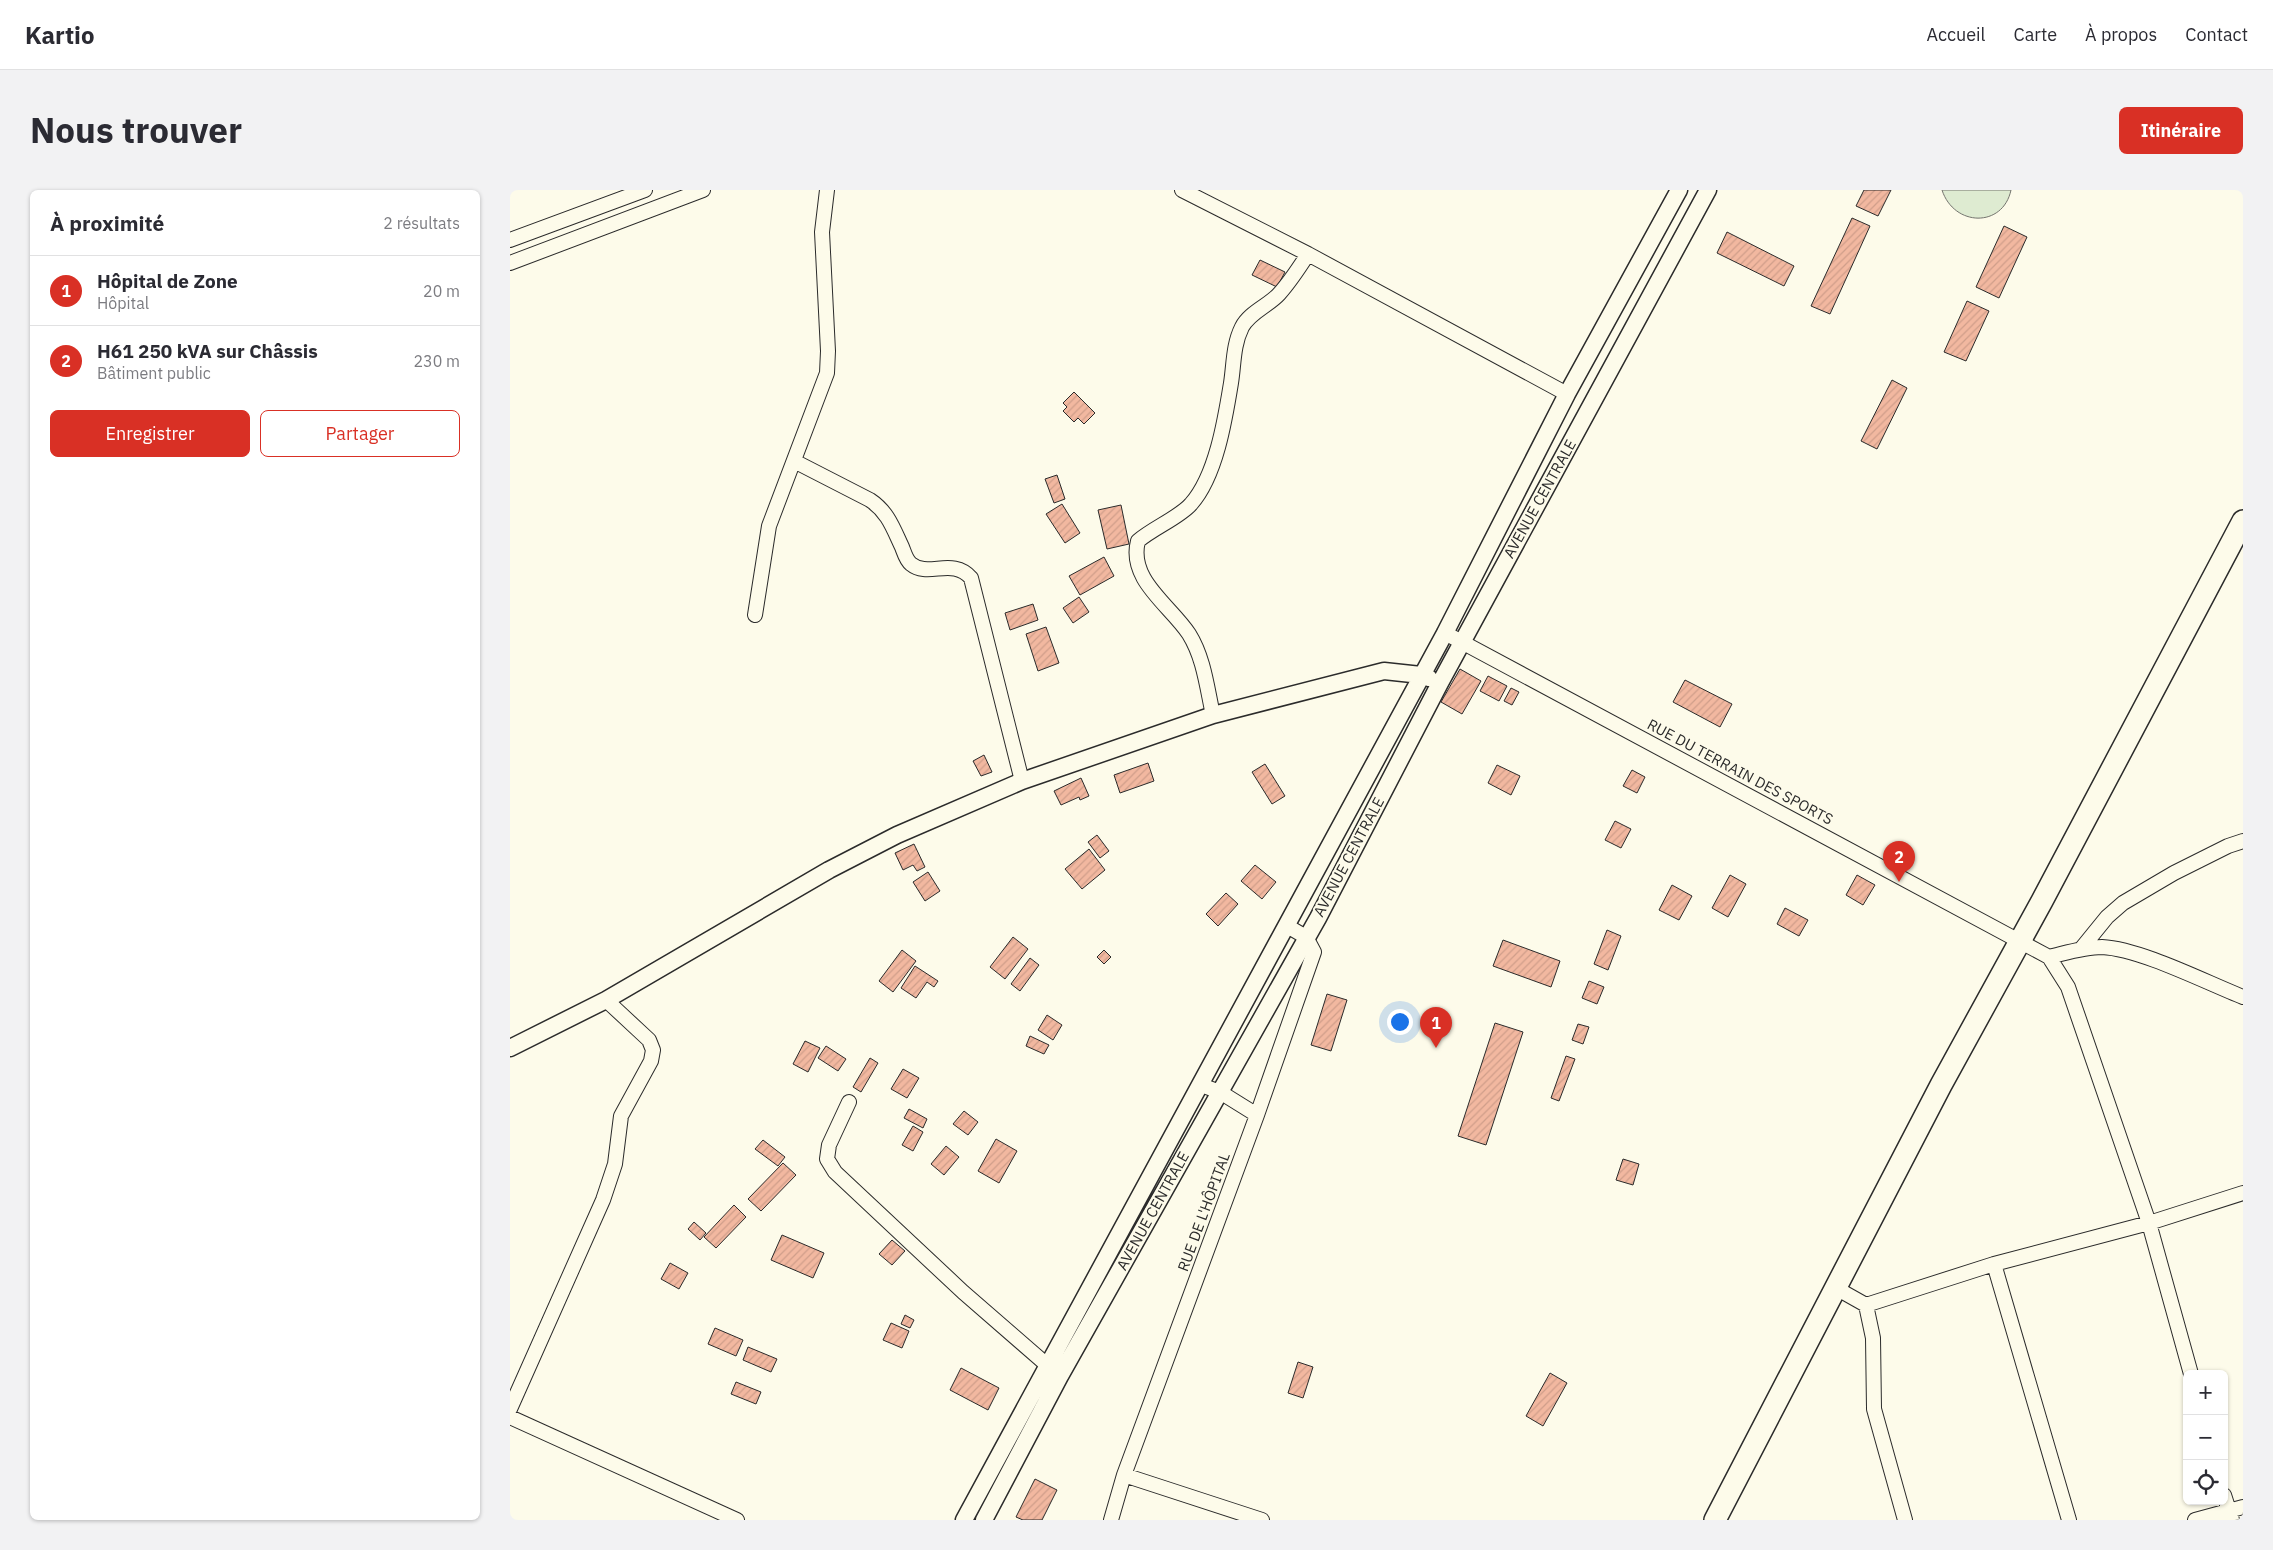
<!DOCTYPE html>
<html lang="fr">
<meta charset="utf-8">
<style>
body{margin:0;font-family:"IBM Plex Sans",sans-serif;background:#f2f2f3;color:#2b2b33}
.controls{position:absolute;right:15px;bottom:15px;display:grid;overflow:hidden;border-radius:8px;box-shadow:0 1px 4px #0004}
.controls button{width:45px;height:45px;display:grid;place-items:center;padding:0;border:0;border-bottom:1px solid #e1e1e2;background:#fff;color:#2b2b33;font:25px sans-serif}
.you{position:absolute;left:889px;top:831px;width:18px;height:18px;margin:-12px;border:4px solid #fff;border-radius:50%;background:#1a73e8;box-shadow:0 0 0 8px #1a73e833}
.badge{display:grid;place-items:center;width:32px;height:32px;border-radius:50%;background:#d93025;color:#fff;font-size:16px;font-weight:700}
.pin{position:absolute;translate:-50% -41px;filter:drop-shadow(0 1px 2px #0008)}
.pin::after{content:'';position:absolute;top:26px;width:18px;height:15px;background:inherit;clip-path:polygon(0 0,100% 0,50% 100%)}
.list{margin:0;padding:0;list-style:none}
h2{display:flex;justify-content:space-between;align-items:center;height:65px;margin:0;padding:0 20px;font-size:21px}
h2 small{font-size:16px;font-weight:400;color:#7c7c81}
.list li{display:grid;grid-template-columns:32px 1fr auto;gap:15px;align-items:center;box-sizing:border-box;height:70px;padding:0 20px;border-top:1px solid #e1e1e2}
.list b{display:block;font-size:19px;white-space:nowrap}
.list p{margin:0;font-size:16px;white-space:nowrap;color:#7c7c81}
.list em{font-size:16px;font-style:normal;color:#7c7c81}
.actions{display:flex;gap:10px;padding:15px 20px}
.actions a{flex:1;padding:11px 0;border:1px solid #d93025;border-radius:8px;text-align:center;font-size:18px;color:#d93025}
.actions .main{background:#d93025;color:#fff}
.icon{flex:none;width:28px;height:28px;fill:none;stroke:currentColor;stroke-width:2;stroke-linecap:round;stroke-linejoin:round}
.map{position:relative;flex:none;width:1733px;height:1330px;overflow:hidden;border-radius:8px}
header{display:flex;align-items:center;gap:30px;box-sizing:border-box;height:70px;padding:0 25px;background:#fff;border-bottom:1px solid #e1e1e2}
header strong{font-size:24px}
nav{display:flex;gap:28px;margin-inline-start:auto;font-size:18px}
.intro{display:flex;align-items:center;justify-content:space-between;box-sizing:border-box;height:120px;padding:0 30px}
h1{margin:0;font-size:35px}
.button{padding:12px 22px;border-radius:8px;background:#d93025;color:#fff;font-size:18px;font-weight:700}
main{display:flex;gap:30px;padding:0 30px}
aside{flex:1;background:#fff;border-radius:8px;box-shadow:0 1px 4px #0004}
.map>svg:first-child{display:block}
.garden{fill:#deebd1;stroke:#74746e}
.building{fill:url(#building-hatch);stroke:#2b2b2b}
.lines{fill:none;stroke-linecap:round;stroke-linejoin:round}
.minor-casing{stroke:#2b2b2b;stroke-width:16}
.tertiary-casing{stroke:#2b2b2b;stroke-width:19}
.primary-casing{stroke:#2b2b2b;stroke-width:24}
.minor{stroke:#fdfbea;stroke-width:14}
.tertiary{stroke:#fdfbea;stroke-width:16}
.primary{stroke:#fdfbea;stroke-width:21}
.labels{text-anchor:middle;stroke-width:4;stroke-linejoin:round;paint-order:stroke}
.street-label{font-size:15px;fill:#2b2b2b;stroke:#fdfbea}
</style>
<header>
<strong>Kartio</strong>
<nav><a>Accueil</a><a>Carte</a><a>À propos</a><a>Contact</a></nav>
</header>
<div class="intro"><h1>Nous trouver</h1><a class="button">Itinéraire</a></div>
<main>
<aside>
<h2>À proximité<small>2 résultats</small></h2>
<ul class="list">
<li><span class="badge">1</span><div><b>Hôpital de Zone</b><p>Hôpital</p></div><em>20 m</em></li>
<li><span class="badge">2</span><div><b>H61 250 kVA sur Châssis</b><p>Bâtiment public</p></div><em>230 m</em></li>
</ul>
<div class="actions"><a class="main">Enregistrer</a><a>Partager</a></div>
</aside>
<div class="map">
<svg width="1733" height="1330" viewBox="0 0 1733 1330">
<defs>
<pattern id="building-hatch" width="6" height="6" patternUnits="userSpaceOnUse" patternTransform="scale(1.25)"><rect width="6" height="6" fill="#f2b8a0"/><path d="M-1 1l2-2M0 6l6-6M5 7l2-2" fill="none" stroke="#d09e8a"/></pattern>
</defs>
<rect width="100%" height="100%" fill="#fdfbea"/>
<path class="garden" d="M1432,0H1501C1493,38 1444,37 1432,0Z"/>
<path class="building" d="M1354,0H1381L1368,26L1346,16Z
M1342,28L1360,36L1320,124L1301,116Z
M1494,36L1517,47L1489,108L1466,97Z
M1217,42L1284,76L1274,96L1207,63Z
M750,70L775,82L767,97L742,85Z
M1457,111L1479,121L1456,171L1434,162Z
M1382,190L1397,198L1367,259L1351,251Z
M564,202L585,223L574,234L568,228L564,232L553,221L557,217L553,213Z
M547,285L555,309L544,313L535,289Z
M552,314L570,343L555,353L536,324Z
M611,315L619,354L597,359L588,320Z
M594,367L604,386L570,405L559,386Z
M569,407L579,422L563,433L553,418Z
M523,414L528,430L500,440L495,423Z
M536,437L549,473L528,481L516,444Z
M950,479L971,491L952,524L931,512Z
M978,486L997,496L989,511L970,501Z
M1175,490L1222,514L1210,537L1163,512Z
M1001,498L1009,502L1002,515L994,511Z
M474,565L482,582L471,586L463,571Z
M638,573L644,591L610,603L604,585Z
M755,574L775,606L762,614L742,582Z
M987,575L1010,586L1001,605L978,593Z
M1122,580L1135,587L1127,603L1113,596Z
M571,588L579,606L570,610L569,607L551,615L544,601Z
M1105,631L1121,639L1111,658L1095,650Z
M587,645L599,661L590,668L578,652Z
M404,654L415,677L407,681L403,675L393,680L385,663Z
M579,659L595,680L572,699L555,679Z
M745,675L766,692L752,709L731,691Z
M418,682L430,701L415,711L403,692Z
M1220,685L1236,694L1218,727L1202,718Z
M1347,685L1365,695L1353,715L1336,705Z
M1162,695L1182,706L1169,730L1149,720Z
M716,703L728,714L708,736L696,724Z
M1275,718L1298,730L1289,746L1267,734Z
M1097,740L1111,746L1098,780L1084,774Z
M503,747L518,759L495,789L480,777Z
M993,750L1050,771L1041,797L983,776Z
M392,760L406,771L383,802L369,791Z
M594,760L601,767L594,774L587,767Z
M520,768L529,775L510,801L501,794Z
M405,776L428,791L424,797L417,792L406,808L391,798Z
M1079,791L1094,797L1087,814L1072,808Z
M817,804L837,810L821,861L801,855Z
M537,825L552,835L543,850L528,840Z
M985,833L1013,842L976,955L948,946Z
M1068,834L1079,837L1073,854L1062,850Z
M520,846L539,855L534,864L516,856Z
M295,851L310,858L298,882L283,874Z
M316,856L336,869L328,881L308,868Z
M1056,866L1065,869L1049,911L1041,908Z
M360,868L368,873L351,902L343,897Z
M393,879L409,888L397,908L381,899Z
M399,919L417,929L413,938L394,928Z
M454,921L468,932L458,945L443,934Z
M403,936L413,942L403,961L392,955Z
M486,949L507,961L489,993L468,981Z
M253,950L275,967L268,976L245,959Z
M436,956L449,967L434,985L421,974Z
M1113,969L1129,974L1123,995L1106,990Z
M273,973L286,985L251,1021L238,1009Z
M224,1015L236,1027L206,1058L194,1047Z
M184,1032L196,1043L190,1050L178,1039Z
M272,1045L314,1063L303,1088L261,1070Z
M382,1050L395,1061L382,1075L369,1064Z
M160,1073L178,1083L169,1099L151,1089Z
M395,1125L404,1130L400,1138L391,1134Z
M381,1133L399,1141L392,1158L373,1150Z
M205,1138L233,1150L226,1166L198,1154Z
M238,1157L267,1169L261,1182L233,1170Z
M788,1172L803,1177L793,1208L778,1203Z
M451,1178L489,1198L478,1220L440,1200Z
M1040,1183L1057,1193L1033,1236L1016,1226Z
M226,1192L251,1202L246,1214L221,1204Z
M525,1289L547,1300L532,1330H513L506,1327Z"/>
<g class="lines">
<g class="minor-casing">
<path id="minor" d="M672,0L798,64L1057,204
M0,50L135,0
M0,73L193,0
M284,271L360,310C378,322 383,338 392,357C394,362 396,370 401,374C418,388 443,367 461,388L512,591
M245,425L259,336L317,183L318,161L312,42L317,0
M935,443L1539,767L1558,797L1639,1033L1681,1184
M703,525C697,498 694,468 679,444C660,415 618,390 628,351C643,338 670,327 681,314C706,286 715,230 721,193C724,174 723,155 732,137C740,122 758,116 769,104C780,92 789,78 798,64
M1571,759L1597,727L1613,713L1664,683L1718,656L1733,651
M1539,767C1556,763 1574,757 1592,757C1631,759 1695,792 1733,807
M691,895L710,902L747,925
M339,912L319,955L317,969L325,982L453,1102L545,1182
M1484,1074L1559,1330
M1324,1097L1356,1115L1363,1148L1364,1219L1395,1330
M1356,1115L1484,1074L1639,1033L1733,1003
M0,1219L93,1010L105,974L111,926L141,871L143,860L139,850L96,810
M0,1227L227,1330
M614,1285L752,1330
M1714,1305L1722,1330
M601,1330L614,1285L747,925L804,762L796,747L777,736
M1685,1330L1733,1317"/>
</g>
<g class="tertiary-casing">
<path id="tertiary" d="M0,858L96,810L319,680L387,645L512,591L703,525L874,481L911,485L919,488
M454,1330L935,443L1057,204L1169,0
M474,1330L550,1186L808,728L930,493L1198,0"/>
</g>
<g class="primary-casing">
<path id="primary" d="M1205,1330L1431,895L1532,711L1733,331"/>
</g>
<use href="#minor" class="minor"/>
<use href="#tertiary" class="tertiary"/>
<use href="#primary" class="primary"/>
</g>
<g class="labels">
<g class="street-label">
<text transform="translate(1030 309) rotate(-61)" y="5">AVENUE CENTRALE</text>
<text transform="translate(1230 582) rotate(28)" y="5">RUE DU TERRAIN DES SPORTS</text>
<text transform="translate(839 667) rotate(-62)" y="5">AVENUE CENTRALE</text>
<text transform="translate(643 1021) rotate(-61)" y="5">AVENUE CENTRALE</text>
<text transform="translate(694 1022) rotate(-70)" y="5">RUE DE L'HÔPITAL</text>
</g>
</g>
</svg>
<div class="controls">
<button>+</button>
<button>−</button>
<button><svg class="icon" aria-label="locate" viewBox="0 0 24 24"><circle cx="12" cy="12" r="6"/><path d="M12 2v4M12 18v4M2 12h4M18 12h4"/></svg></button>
</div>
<div class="you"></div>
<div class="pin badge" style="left:926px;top:858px">1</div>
<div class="pin badge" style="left:1389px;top:692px">2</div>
</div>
</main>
